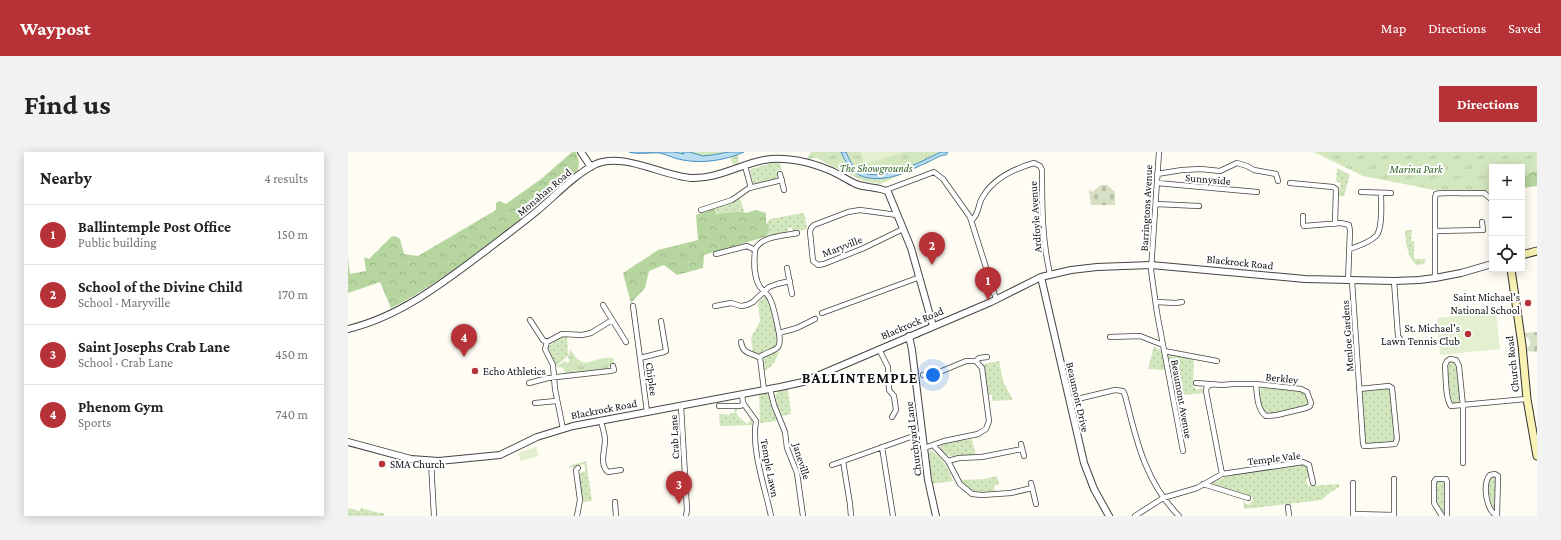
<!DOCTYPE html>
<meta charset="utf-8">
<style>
body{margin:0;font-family:"Crimson Pro",serif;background:#f2f2f2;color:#222}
.controls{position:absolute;right:12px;top:12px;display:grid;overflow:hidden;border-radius:0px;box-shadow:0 2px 10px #0003}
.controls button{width:36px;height:36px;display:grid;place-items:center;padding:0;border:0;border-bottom:1px solid #e0e0e0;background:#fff;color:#222;font:20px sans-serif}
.you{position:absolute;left:585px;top:223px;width:14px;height:14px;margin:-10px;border:3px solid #fff;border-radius:50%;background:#1a73e8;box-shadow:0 0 0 6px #1a73e833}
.badge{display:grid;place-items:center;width:26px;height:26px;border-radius:50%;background:#b63236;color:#fff;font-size:13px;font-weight:700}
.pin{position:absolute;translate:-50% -33px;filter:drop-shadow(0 1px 2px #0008)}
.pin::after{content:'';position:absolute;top:21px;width:14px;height:12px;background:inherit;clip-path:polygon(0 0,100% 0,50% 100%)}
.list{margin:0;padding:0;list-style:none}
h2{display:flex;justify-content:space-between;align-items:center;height:52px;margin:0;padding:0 16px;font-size:17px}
h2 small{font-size:13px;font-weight:400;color:#767676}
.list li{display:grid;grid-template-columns:26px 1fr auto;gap:12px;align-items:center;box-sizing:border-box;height:60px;padding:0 16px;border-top:1px solid #e0e0e0}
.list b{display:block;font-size:15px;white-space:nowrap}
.list p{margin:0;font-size:13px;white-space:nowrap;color:#767676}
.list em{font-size:13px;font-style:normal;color:#767676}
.icon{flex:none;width:22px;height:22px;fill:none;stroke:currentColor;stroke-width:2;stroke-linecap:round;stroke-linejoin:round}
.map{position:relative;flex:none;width:1189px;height:364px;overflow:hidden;border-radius:0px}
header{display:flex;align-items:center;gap:24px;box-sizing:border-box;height:56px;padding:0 20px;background:#b63236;color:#fff}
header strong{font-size:19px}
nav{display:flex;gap:22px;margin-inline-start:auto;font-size:14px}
.intro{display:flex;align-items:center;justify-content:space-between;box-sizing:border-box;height:96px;padding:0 24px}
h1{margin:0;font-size:28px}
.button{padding:10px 18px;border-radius:0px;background:#b63236;color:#fff;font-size:14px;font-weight:700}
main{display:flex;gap:24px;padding:0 24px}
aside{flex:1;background:#fff;border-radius:0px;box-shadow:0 2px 10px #0003}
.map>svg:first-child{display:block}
.grass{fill:url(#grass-dots)}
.forest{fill:url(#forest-crowns)}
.cemetery{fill:url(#cemetery-stones)}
.park{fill:url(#park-tufts)}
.pitch{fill:#e4efd0}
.water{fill:#bbddf2;stroke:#4891c3}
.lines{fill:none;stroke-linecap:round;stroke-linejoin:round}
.minor-casing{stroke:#434343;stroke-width:6}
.tertiary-casing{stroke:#434343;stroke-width:8}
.secondary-casing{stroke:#323232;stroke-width:9}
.minor{stroke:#fff;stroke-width:4.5}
.tertiary{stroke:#fff;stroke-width:6}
.secondary{stroke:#f9f2b4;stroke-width:7}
.poi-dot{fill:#b63236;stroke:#fff;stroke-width:1.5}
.labels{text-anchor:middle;stroke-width:4;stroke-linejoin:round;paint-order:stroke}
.park-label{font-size:11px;font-style:italic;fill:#306324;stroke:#fff}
.street-label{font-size:11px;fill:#101010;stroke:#fff}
.poi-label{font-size:11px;fill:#101010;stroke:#fff;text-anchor:end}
.district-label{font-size:15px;font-weight:bold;letter-spacing:1px;fill:#101010;stroke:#fff}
</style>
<header>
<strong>Waypost</strong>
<nav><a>Map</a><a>Directions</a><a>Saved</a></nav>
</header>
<div class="intro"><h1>Find us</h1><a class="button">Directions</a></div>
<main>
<aside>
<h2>Nearby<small>4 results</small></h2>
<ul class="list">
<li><span class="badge">1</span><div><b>Ballintemple Post Office</b><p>Public building</p></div><em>150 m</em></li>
<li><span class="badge">2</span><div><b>School of the Divine Child</b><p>School · Maryville</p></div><em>170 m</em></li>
<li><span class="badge">3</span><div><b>Saint Josephs Crab Lane</b><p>School · Crab Lane</p></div><em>450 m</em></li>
<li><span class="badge">4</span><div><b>Phenom Gym</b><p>Sports</p></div><em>740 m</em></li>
</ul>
</aside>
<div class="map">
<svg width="1189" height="364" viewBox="0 0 1189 364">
<defs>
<pattern id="grass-dots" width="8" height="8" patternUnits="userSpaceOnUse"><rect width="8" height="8" fill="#d3e7bf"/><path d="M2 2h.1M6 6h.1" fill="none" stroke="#b4c5a3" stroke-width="1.8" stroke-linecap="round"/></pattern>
<pattern id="forest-crowns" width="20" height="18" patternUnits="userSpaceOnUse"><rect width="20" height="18" fill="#b7d69f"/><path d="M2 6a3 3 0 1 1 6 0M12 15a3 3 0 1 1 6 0" fill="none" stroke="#9cb788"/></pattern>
<pattern id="cemetery-stones" width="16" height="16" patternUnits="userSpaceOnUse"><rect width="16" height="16" fill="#d7e0c5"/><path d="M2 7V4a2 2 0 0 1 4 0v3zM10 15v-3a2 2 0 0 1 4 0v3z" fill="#b8bfa8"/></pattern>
<pattern id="park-tufts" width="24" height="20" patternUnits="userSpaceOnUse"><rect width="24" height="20" fill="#d3e7bf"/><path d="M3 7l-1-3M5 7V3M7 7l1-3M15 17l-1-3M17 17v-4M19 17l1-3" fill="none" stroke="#b4c5a3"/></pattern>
</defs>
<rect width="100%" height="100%" fill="#fefcf3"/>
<path class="grass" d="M424,11H432L434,18H430L429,26L408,33L405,30L402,19L403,17Z
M989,16L1002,23L996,44H990L993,31L988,29Z
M390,47H392L397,61L369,62L367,56Z
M455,61L457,64L459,77L446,80L443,75L440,76V81L418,86V72L422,67Z
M1057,78H1064L1063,89L1066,90V107H1078L1076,112L1069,113C1060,109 1057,87 1057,78Z
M417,144L422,153L430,190C426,197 413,203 405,201L403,186L412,169L410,151Z
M219,184L220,204L208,214L199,196L210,187Z
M806,194L813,199L817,218L800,217Z
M427,198L431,200C428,208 424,216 416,219L414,208L415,205Z
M819,202L846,207L845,234L849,238L854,236L855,241L826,244Z
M651,209L655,229L665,248L644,249V243L640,242L635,212Z
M1102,210H1106L1109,213L1112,247L1110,251H1104C1100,244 1097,215 1102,210Z
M914,235L956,240L961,248V252L956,255L921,262C913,258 908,241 914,235Z
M1040,236L1042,239L1047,286L1043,291L1019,292L1017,289L1014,239Z
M440,237L443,262L434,264L428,249L427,243L431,239Z
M417,241L421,244L422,252L429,269L412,271L411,243Z
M386,255L391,256L388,260L390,264L399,272L404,267V273L372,274L371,262L382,263V261H387Z
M624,287L628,304C616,304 598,309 592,296L593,292L597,291Z
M582,298C594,303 601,318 605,329L584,332L581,305Z
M238,309L244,349L234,350L231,324L234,320L238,319L236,312L222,316L221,314Z
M954,312L957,313L960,317L961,324L958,328L960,334C971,333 980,333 991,332V335L980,342L974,348L896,357L895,348L898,352L901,353L905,348V345L864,334L862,332C874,321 935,315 954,312Z
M649,324L651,333H646L647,339C629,340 624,342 612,328L636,327Z
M1143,325H1148L1146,358C1139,350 1138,335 1143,325Z
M1095,328L1097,330L1096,363L1088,351V330Z
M0,356L11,359L13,356L31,361H36V364H0Z"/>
<path class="forest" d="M224,0H228L231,10L230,18C201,46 170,70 138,94C108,117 77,139 43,156L32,130L0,141V106L2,122L18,119L16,105L21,107L43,85L47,84L52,87L56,102L70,104L148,58V51L151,49L158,52L193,27Z
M1184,20H1189V34L1174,36V26Z
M366,56L368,60V62L388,60L398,61L408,58L418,61V71L421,74L420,80L417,85L356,103L355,116L329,123L316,113L301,119L297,136L283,151L275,121L310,98L350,88L348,63Z"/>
<path class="cemetery" d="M753,33H759L767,40V53H743L741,39L743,38L744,40Z
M1189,180V200L1178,199C1180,193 1184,195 1181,186L1176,184V181Z"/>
<path class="park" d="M280,0H396L390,3L391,14L387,15V12L385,13L382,5L348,10L335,8L311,1L294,2Z
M463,0H595L588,7L532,32L516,29L481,13L469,6L459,7Z
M966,0H1189V20H1184L1174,26V15H1144V40L1087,38L1015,24Z
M222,197C238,223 243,203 265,206L267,213H263L259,217L218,222L215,216L209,214L217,209L219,211L221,210L222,208L220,206Z"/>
<path class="pitch" d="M513,0H558L516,12Z
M1148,160L1152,197L1092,203L1089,166Z
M188,295L191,304L173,309L170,301Z"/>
<path class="water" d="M281,0H326L336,2L334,0H342L355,4L364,3L381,0H396C378,8 355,12 335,8C327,7 320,3 312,1C301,0 291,3 281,0Z
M493,0H498C501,7 505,17 513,20C536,30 572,10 593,0H600L598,3C592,3 586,7 580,10C560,19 544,29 521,26C506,24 499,13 493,0Z"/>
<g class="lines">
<g class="minor-casing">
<path id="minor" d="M811,0L803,118L809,161L835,299
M397,14L403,36
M432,22L436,38
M809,22L834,18L853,17L872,19L889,11L899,14L906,18L928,22L930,29
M809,31L909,40
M942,31L985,35L988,37L987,72
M538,38L586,20L595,27L622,65L648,147
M1013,40L1043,41
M808,52L851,54
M353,58L384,48L401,36L434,28
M549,63L512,58L500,60L466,73L463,76L462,80L465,109L470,113L476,112L516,96L555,77
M955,64V72L956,74L993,71L1001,73L1002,79L1000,129
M624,68C630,63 630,55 633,48C643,28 665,17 686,11L692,14L694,18C694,53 694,88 702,122
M1087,79L1135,78L1134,70
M1002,97C1010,94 1021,91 1028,84C1035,77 1033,51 1033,41
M407,98C406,109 405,124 412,135C415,139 420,142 422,147C427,157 428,169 431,181
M368,102L399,94L407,98C412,84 437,84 449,81
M439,116L444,142
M1087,126V46L1088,42C1093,40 1127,42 1136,41L1144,48
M1004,129L1015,291L1016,294H1019L1047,292L1049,287L1044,236L1041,234L1011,237
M1046,129L1050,184L1053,188
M808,150L828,151L834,150
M255,153L278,190
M285,154L292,206
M367,154L383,151L393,154L399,153L405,150L421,135L429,132L442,129
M474,161L572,125
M182,168L195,188L199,190L197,197L205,213L207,237L215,277
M762,185L792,184L815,193
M199,190L214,182L234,183L243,181L264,168
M393,190C395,203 403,200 412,206L416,238
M531,197L540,215L541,238L546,244L548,258L544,265
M816,199L869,209
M412,206L413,204C428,196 434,199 431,181L449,176L467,167
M575,223L594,219L618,209H628L631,206L639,205
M181,231L200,226L262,219L266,218L265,214
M848,231L874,233L885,232H908L953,237L959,240L963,251L962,254L958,256L929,263L918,264C909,258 909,242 908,232
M422,237L426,253L437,280L439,296L449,321L455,364
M394,242L395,251L408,269C403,298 417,335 423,364
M721,249L767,238L775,239L777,243C788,287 797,330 831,364
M187,251L208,249
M333,254L339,358L338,364
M371,254H392L396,252
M299,260L292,206L316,200L318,199L313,169
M253,268C254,275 257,282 257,288C257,298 251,312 260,320L273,318
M673,292L676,304
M586,294L600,309L612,332L624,342L634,343L663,341L684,336
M534,295L545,364
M576,296L596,289L630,282L638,277L641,269L634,216L628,209
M83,309L86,364
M495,309L502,352L503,364
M600,309L611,306L634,305L674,297
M1115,311V254L1111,214L1108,208L1102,207L1099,209L1097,213C1098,223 1097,247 1103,254L1179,247
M484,313L574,281
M874,322L955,310L961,313L965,331
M1046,327V364
M683,331L688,352
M855,332L900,346
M267,350L268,364
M940,355L941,364
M1005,362L1046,363
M229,364L232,348L228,318L230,316
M787,364L815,346L849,336L874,322L858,239L859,234L863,233
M1005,364V331
M1094,364L1086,351V330L1088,327H1098L1099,330V364
M1149,364C1138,358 1134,332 1142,323L1147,322L1150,324L1149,364"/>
</g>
<g class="tertiary-casing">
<path id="tertiary" d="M233,0L243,15
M693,125L736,311L746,337L761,364
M0,177C51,165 95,131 136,100C154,86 172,73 189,59C208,43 226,23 248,12C274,0 316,24 343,26C369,27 391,13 416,8C437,4 462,10 481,18C491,22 499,28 508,32C517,36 534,35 540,40L563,96L585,174
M561,184L564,198L580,328L588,364
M0,290L63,307L91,309L152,303L189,285L225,274L432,235L455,230L643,150L693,125L723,118L749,115L803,113L957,127L1046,129L1071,128L1087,126L1113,121L1144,112"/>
</g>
<g class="secondary-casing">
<path id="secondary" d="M1174,103L1189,99
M1163,117L1174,193L1179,247L1189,304"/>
</g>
<use href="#minor" class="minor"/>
<use href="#tertiary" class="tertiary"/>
<use href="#secondary" class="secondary"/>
</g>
<g class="poi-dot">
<circle cx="1180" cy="151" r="4"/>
<circle cx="1120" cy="182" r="4"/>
<circle cx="127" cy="219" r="4"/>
<circle cx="34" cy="312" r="4"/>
</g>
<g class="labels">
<g class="park-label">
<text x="528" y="20">The Showgrounds</text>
<text x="1068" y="21">Marina Park</text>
</g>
<g class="street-label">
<text transform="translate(860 27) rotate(5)" y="4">Sunnyside</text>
<text transform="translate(196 40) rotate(-40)" y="4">Monahan Road</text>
<text transform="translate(798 56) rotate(-87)" y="4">Barringtons Avenue</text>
<text transform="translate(687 65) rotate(-94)" y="4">Ardfoyle Avenue</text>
<text transform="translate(494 94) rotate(-21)" y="4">Maryville</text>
<text transform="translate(892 110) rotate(6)" y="4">Blackrock Road</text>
<text transform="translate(564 171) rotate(-23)" y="4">Blackrock Road</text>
<text transform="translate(999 184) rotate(-94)" y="4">Menloe Gardens</text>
<text transform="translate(1164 212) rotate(-96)" y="4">Church Road</text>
<text transform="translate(934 226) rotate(6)" y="4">Berkley</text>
<text transform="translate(304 227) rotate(82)" y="4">Chiplee</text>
<text transform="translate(730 245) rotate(77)" y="4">Beaumont Drive</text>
<text transform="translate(834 247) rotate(80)" y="4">Beaumont Avenue</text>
<text transform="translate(256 257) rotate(-11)" y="4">Blackrock Road</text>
<text transform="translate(326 285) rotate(-93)" y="4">Crab Lane</text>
<text transform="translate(565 287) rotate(-97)" y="4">Churchyard Lane</text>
<text transform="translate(926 306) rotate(-7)" y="4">Temple Vale</text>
<text transform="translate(454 309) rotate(73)" y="4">Janeville</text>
<text transform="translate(422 316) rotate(79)" y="4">Temple Lawn</text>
</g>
<g class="poi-label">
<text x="1172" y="149">Saint Michael's<tspan x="1172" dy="13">National School</tspan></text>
<text x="1112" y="180">St. Michael's<tspan x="1112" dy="13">Lawn Tennis Club</tspan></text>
<text x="135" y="223" text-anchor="start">Echo Athletics</text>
<text x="42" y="316" text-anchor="start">SMA Church</text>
</g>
<g class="district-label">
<text x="512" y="231">BALLINTEMPLE</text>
</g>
</g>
</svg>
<div class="controls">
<button>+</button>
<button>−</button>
<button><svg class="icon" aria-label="locate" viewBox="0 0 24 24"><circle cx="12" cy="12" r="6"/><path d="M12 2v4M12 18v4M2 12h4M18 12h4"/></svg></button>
</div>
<div class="you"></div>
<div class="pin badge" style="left:640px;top:148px">1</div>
<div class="pin badge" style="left:584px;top:113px">2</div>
<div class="pin badge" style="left:331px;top:352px">3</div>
<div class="pin badge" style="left:116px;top:205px">4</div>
</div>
</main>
